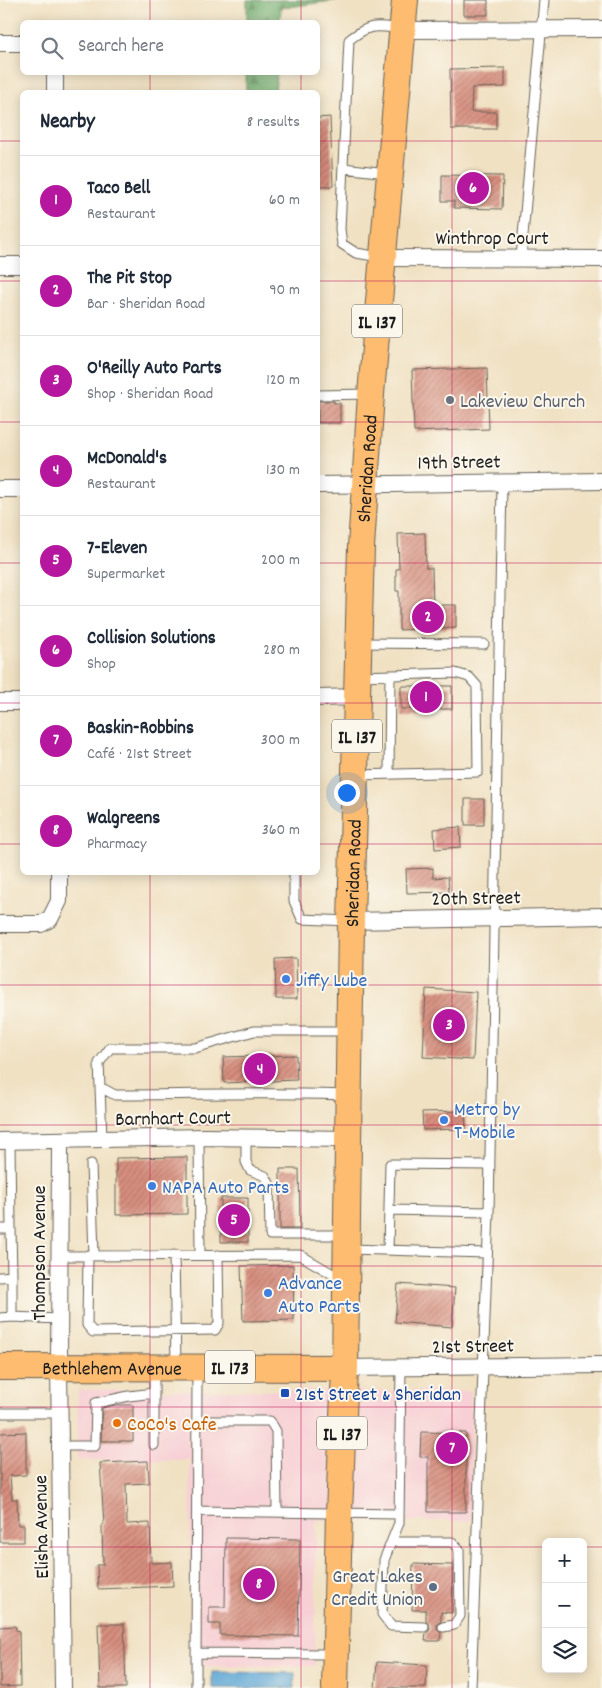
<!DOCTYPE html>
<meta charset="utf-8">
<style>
body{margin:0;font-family:Dekko,sans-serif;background:#f2f2f3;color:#1f2937}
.controls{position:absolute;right:15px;bottom:15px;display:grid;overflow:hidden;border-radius:8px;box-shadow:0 2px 12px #0003}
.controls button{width:45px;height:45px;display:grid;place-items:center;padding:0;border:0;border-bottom:1px solid #e0e1e3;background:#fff;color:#1f2937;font:25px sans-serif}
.you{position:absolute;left:346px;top:792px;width:18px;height:18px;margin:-12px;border:4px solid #fff;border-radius:50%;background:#1a73e8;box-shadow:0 0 0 8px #1a73e833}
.badge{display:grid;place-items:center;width:32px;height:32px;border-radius:50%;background:#b5179e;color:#fff;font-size:16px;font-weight:700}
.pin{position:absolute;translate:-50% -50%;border:2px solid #fff;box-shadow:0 1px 5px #0006}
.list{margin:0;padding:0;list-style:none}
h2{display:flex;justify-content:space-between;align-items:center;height:65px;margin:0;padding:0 20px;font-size:21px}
h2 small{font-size:16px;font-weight:400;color:#747a83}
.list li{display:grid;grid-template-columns:32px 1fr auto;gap:15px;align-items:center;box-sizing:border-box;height:90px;padding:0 20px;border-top:1px solid #e0e1e3}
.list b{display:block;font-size:19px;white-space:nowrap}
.list p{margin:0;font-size:16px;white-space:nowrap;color:#747a83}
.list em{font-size:16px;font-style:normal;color:#747a83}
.icon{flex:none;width:28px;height:28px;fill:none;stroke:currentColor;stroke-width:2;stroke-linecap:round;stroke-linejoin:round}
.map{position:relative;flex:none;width:602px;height:1688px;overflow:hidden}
.search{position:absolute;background:#fff;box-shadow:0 2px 12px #0003;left:20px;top:20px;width:300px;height:55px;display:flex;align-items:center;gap:12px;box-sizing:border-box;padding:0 18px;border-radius:8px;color:#747a83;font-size:19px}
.panel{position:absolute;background:#fff;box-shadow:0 2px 12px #0003;left:20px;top:90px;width:300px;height:785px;border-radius:8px}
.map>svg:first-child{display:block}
.built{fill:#f7cfd4}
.forest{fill:url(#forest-firs);stroke:#446344}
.water{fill:#5fa7d5;stroke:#3e6278}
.building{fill:url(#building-hatch)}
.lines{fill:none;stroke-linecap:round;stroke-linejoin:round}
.lane-casing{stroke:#666156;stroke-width:11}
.street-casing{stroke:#666156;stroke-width:18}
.primary-casing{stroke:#666156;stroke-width:28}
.lane{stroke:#fff;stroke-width:9}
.street{stroke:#fff;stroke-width:16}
.primary{stroke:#fdbc70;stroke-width:26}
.grid{fill:none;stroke:#c2185b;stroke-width:1;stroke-opacity:0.55}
.worship-dot{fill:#6b7280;stroke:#fbf7ec;stroke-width:2}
.shop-dot{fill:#3f7fe0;stroke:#fbf7ec;stroke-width:2}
.transit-dot{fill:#1a4fb4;stroke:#fbf7ec;stroke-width:2}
.food-dot{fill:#e8710a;stroke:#fbf7ec;stroke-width:2}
.service-dot{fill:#5c6f8a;stroke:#fbf7ec;stroke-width:2}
.labels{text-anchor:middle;stroke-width:4;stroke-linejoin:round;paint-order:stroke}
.shield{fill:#fbf7ec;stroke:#5f5e5a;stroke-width:1}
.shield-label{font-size:19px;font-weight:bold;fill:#1c1c1c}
.street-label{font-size:20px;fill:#1c1c1c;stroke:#fbf7ec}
.worship-label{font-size:20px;fill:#5b616d;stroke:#fbf7ec;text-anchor:start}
.shop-label{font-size:20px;fill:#366cbe;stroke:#fbf7ec;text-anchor:start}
.transit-label{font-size:20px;fill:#164399;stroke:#fbf7ec;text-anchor:start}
.food-label{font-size:20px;fill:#c56008;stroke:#fbf7ec;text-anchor:start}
.service-label{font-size:20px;fill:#4e5e75;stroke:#fbf7ec;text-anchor:end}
</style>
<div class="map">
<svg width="602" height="1688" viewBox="0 0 602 1688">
<defs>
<pattern id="forest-firs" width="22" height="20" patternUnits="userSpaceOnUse" patternTransform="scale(1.25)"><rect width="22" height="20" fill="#6daa6b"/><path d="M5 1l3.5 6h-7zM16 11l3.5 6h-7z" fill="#598a57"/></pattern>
<pattern id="building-hatch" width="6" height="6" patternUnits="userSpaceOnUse" patternTransform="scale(1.25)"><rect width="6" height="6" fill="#d88f7f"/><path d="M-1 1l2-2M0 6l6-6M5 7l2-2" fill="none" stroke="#ae7467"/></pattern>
</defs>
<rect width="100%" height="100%" fill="#fbf7ec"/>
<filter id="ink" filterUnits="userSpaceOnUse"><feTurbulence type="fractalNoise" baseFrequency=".02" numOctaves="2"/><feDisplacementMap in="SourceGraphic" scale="10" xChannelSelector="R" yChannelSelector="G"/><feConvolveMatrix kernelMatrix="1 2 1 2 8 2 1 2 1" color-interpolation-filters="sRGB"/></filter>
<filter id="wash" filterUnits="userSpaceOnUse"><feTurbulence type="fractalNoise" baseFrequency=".0096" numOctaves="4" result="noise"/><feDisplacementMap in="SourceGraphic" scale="20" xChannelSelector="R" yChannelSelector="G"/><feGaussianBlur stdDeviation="1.12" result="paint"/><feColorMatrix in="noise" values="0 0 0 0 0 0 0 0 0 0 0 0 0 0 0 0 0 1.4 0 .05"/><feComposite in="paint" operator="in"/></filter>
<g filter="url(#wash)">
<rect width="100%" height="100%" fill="#f0e1c3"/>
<path class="built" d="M78,1390L471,1391L472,1521L316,1520L315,1666H191L190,1460H77Z"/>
<path class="forest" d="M247,0H339L281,8L280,22H247Z
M246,73H277L275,92H246Z"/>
<path class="water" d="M212,1672L295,1673L294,1688H212Z"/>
<g id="blocks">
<path class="building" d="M464,0H488V15H464Z
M505,68V87L472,88L471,112H496V129H451L450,69Z
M330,117L333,186H318V118Z
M442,175L503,176L502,209L454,208V201H442Z
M487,368L489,429L414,432L412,370Z
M318,401H334V403H340V423H318Z
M425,533L426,568H432L433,605H456V628L399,630V591H396V569H399L398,534Z
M401,686H452V709H401Z
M465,799H484V825H465Z
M460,827L461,847L435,849L434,829Z
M433,868V878L448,877L449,892L407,893L406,869Z
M296,958L297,999H276L275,959Z
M426,989L476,992L473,1060L423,1057Z
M296,1055L297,1080L224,1083L223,1057Z
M465,1111L466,1129L423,1130L422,1112Z
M187,1157V1214L116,1215V1158Z
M280,1169H299L300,1229H280Z
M221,1198H248V1242H221Z
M293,1265L294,1320L243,1321L241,1266Z
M398,1284L455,1288L452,1327L395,1322Z
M115,1405H133V1441H101L102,1408Z
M26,1432V1475L10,1476L12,1499H17L18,1525H24V1542H0V1433Z
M421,1432L466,1433V1512H428V1457H420Z
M148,1461L149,1483L126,1484L127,1524L150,1523L151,1563L172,1562L173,1586L98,1589L97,1565H103L102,1524H104L100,1463Z
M226,1538L300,1539L298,1636L220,1635V1624H209V1607H225Z
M413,1564L453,1565L452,1613L441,1612V1621L437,1624V1628L441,1633L440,1641H425L426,1633L429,1631L430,1627L426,1621V1610H412Z
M98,1624H124L126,1688H100Z
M15,1626L16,1630L19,1631L20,1686L0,1687V1627Z
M377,1662L427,1665L426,1688H375Z"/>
</g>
</g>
<g filter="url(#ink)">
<use href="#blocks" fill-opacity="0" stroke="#666156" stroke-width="1"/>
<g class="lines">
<g class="lane-casing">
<path id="lane" d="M343,168L387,173
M380,257L356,253L342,244L340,229L349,40C370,23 376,26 402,29
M521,258L544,0
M318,395L368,394
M359,643L484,644
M389,774L390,675
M356,775L478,772L477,686L469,677L455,673L360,676
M294,872V901L302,919L349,921
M347,1031H254L195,1048H110L99,1063L100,1087L115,1095C193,1095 270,1092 348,1095
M100,1087L102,1139
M199,1137L200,1255
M246,1137V1162L250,1170L265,1176L269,1183L270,1235H345
M91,1164L94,1255
M389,1210L489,1212
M0,1229H11L10,1141
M349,1249L486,1253
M388,1250L390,1164L490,1165
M88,1255L87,1325L93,1332L215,1330L219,1323L218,1255
M174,1255L176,1365
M60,1256L300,1255L343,1280
M12,1276V1317L59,1319
M0,1277L12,1276L11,1229
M0,1318L12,1317
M401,1367L399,1523L384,1560L382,1614L391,1626L424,1627
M0,1413H60
M197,1421H270L276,1431L277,1512
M154,1445V1369
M60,1446H95L96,1403L129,1396L154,1393
M197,1511L399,1514
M392,1542H452L459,1549L460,1616L454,1625L443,1627
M196,1653L333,1654
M196,1688L197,1371
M471,1688L489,1212L502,482"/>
</g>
<g class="street-casing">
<path id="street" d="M403,30L602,29
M0,43H22
M55,92V72
M383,258L602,259
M0,265H22
M318,485L602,481
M0,489H22
M318,698L358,697
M0,702H22
M351,921L602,916
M0,924H41L50,919L59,901V872
M60,1140L59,1366L63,1688
M0,1141L204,1137L347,1139
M345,1368L602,1365"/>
</g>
<g class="primary-casing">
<g id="primary">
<path id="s1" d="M0,1367L345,1368"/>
<path id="s2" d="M335,1688L339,1513L345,1368L351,921L361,547L371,394L405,0"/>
</g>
</g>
<use href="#lane" class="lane"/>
<use href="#street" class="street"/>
<use href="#primary" class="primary"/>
</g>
</g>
<path class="grid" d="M150,0V22M301,0V22M452,0V1688M150,72V92M301,72V92M0,141H22M318,141H602M0,281H22M318,281H602M0,422H22M318,422H602M0,563H22M318,563H602M0,703H22M318,703H602M0,844H22M318,844H602M150,872V1688M301,872V1688M0,985H602M0,1125H602M0,1266H602M0,1407H602M0,1547H546M583,1547H602"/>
<circle class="worship-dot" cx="450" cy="400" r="5"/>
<g class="shop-dot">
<circle cx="286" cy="979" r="5"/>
<circle cx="444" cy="1120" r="5"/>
<circle cx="152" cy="1186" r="5"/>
<circle cx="268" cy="1293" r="5"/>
</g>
<rect class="transit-dot" x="280" y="1388" width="10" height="10" rx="2.5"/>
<circle class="food-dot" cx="117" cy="1423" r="5"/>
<circle class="service-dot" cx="433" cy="1587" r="5"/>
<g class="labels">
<g class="shield">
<rect x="352" y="304.5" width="50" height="33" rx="4"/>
<rect x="332" y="719.5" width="50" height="33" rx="4"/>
<rect x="205" y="1350.5" width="50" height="33" rx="4"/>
<rect x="317" y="1416.5" width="50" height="33" rx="4"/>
</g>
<g class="shield-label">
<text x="377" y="328">IL 137</text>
<text x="357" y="743">IL 137</text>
<text x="230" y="1374">IL 173</text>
<text x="342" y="1440">IL 137</text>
</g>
<g class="street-label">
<text x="492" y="244">Winthrop Court</text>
<text transform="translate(459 461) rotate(-1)" y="7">19th Street</text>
<text dy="7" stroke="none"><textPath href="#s2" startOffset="1220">Sheridan Road</textPath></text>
<text dy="7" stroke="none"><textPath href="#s2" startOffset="815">Sheridan Road</textPath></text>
<text transform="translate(476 897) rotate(-1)" y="7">20th Street</text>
<text transform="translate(173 1117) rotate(-1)" y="7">Barnhart Court</text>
<text transform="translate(38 1253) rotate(-90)" y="7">Thompson Avenue</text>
<text transform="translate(473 1345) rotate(-1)" y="7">21st Street</text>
<text dy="7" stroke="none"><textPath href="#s1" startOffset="112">Bethlehem Avenue</textPath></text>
<text transform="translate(40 1527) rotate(-91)" y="7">Elisha Avenue</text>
</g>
<g class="worship-label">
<text x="460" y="407">Lakeview Church</text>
</g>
<g class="shop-label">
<text x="296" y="986">Jiffy Lube</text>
<text x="454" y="1115">Metro by<tspan x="454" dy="23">T-Mobile</tspan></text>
<text x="162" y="1193">NAPA Auto Parts</text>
<text x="278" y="1289">Advance<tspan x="278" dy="23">Auto Parts</tspan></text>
</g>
<g class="transit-label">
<text x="295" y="1400">21st Street &amp; Sheridan</text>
</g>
<g class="food-label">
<text x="127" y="1430">CoCo's Cafe</text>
</g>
<g class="service-label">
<text x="423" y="1582">Great Lakes<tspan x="423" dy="23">Credit Union</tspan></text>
</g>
</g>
</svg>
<div class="controls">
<button>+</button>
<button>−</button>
<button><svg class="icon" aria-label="layers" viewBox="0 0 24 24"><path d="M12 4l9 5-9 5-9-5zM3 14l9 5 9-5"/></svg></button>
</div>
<div class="you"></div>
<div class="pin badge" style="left:426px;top:697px">1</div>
<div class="pin badge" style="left:428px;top:617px">2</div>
<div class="pin badge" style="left:449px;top:1025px">3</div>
<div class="pin badge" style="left:260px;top:1069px">4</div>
<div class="pin badge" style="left:234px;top:1220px">5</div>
<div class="pin badge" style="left:473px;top:188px">6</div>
<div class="pin badge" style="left:452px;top:1448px">7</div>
<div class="pin badge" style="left:259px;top:1584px">8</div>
<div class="search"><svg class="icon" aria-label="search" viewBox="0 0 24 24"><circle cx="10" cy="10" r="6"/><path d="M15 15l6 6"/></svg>Search here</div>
<section class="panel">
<h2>Nearby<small>8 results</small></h2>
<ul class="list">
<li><span class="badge">1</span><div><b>Taco Bell</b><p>Restaurant</p></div><em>60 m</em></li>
<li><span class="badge">2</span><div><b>The Pit Stop</b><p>Bar · Sheridan Road</p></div><em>90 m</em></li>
<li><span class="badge">3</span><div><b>O'Reilly Auto Parts</b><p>Shop · Sheridan Road</p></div><em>120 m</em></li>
<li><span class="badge">4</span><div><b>McDonald's</b><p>Restaurant</p></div><em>130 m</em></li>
<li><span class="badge">5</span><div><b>7-Eleven</b><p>Supermarket</p></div><em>200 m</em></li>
<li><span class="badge">6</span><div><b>Collision Solutions</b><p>Shop</p></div><em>280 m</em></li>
<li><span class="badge">7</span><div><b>Baskin-Robbins</b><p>Café · 21st Street</p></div><em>300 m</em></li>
<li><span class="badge">8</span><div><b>Walgreens</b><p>Pharmacy</p></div><em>360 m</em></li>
</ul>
</section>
</div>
